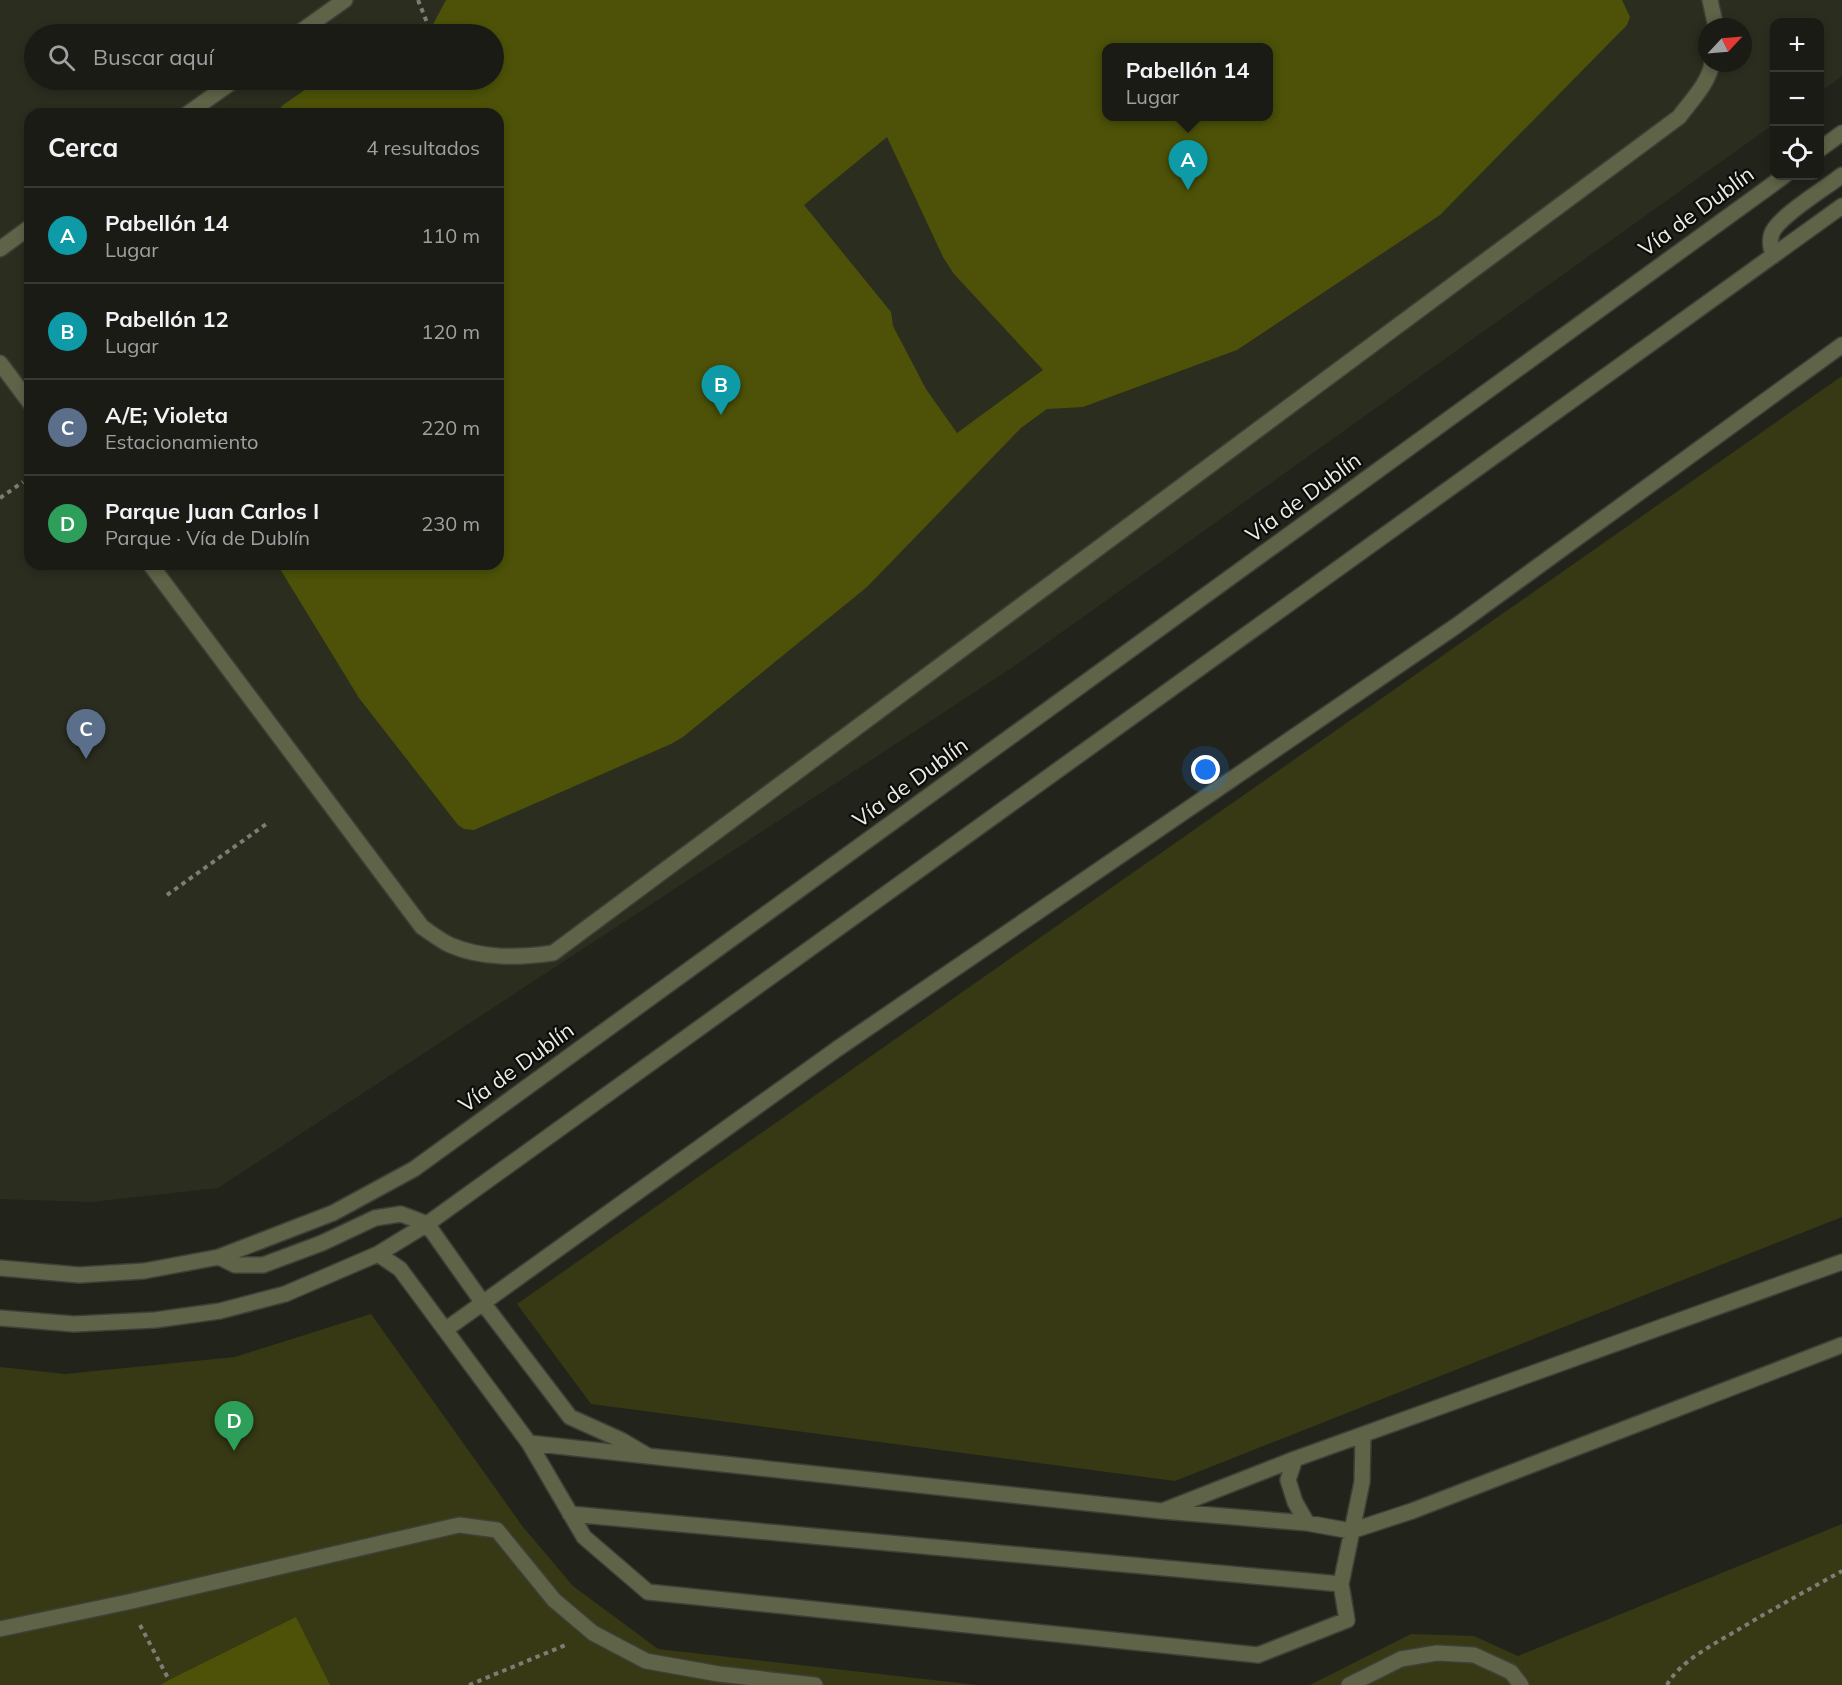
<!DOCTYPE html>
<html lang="es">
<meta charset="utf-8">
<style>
body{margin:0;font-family:Mulish,sans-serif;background:#272822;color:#f1f3f6}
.controls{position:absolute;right:18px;top:18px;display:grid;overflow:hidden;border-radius:12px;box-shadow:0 3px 9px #0003}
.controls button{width:54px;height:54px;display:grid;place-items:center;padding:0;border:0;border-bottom:2px solid #383934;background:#1a1b15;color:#f1f3f6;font:30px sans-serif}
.compass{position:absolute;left:1698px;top:18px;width:54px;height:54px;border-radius:50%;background:#1a1b15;box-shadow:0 3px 9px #0003;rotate:64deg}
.you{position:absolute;left:1206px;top:770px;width:21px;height:21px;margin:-15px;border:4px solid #fff;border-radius:50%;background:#1a73e8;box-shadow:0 0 0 9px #1a73e833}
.badge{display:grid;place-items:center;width:39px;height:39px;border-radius:50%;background:#0b8043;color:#fff;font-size:20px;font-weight:700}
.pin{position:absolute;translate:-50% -50px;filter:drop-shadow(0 2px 3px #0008)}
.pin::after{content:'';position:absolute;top:32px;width:21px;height:18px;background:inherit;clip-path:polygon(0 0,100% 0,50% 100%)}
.popup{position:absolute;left:1102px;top:43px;width:171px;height:78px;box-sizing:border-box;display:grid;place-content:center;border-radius:12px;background:#1a1b15;filter:drop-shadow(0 2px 4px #0005);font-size:20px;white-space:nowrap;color:#9fa1a0}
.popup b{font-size:22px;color:#f1f3f6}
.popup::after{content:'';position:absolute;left:50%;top:100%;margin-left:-12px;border:12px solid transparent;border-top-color:#1a1b15}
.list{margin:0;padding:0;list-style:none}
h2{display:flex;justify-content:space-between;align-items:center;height:78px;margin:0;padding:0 24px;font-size:26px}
h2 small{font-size:20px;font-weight:400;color:#9fa1a0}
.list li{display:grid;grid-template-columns:39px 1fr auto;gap:18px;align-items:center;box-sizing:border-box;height:96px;padding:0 24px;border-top:2px solid #383934}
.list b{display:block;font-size:22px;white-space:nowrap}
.list p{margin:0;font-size:20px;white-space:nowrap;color:#9fa1a0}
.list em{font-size:20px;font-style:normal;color:#9fa1a0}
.icon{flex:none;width:33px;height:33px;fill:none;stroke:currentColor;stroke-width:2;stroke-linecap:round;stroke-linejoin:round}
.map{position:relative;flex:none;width:1842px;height:1685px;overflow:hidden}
.search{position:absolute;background:#1a1b15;box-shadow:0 3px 9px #0003;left:24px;top:24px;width:480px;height:66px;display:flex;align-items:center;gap:15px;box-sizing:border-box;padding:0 21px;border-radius:33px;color:#9fa1a0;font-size:22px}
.panel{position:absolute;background:#1a1b15;box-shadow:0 3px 9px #0003;left:24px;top:108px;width:480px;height:462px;border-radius:18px}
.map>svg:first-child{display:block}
.built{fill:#2b2d1f;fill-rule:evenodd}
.green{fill:#363914}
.building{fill:#4d5208;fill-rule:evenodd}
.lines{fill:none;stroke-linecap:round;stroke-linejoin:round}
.minor-casing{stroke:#3e4038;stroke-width:18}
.path{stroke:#7b7d76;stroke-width:4;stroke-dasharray:4.5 4.5;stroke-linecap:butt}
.minor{stroke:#5f6348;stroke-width:15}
.labels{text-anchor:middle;stroke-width:4.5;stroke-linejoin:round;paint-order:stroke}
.street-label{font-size:22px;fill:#ebece7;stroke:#0c0c09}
</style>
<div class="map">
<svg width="1842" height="1685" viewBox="0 0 1842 1685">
<rect width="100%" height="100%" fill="#22241c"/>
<path class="built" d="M0,0H1842V76L1820,92V22H1774V124L1013,667L218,1188L91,1202L0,1199ZM1707,27H1743V63H1707ZM34,34H494V80H34ZM1107,48H1269V116H1107ZM30,114H498V564H30Z"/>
<path class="green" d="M1842,376V1217L1175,1481L591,1404L517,1304Z
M371,1314L523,1527L573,1586L658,1649L977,1685H0V1367L65,1374L235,1357Z
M1842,1524V1685H1310L1411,1634L1474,1636L1518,1656Z"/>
<path class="building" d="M446,0H1622L1630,17L1627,25L1440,215L1237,350L1083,407L1047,409L1021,428L867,587L683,737L671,744L474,830L464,829L458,825L359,698L277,564H498V114H275L283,105L309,87L325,80H494V34H420L430,30ZM1107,48H1269V116H1107ZM887,137L943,257L954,274L1043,370L957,433L926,389L893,326L891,312L804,205Z
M296,1617L330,1685H160L169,1680Z"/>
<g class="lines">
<g class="minor-casing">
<path id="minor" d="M1710,0L1716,27
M297,34L345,0
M187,114L235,80
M1820,149L1842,133
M0,249L30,227
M1773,256C1771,248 1769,241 1772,233C1779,216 1826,188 1842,175
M0,363L30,403
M150,564L422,927C431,933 440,940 450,945C483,959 518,958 553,953L1679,117C1691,101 1709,83 1712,63
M219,1257L235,1265H263L322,1243L375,1218L401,1214L427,1224L483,1303L570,1417L621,1440L648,1456L529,1443L400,1269L378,1254
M0,1268L79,1275L144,1271L219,1257L333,1213L414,1169L1784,176
M0,1318L74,1324L155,1320L220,1311L285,1294L378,1254L427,1224L1842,206
M445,1330L837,1049L1456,626L1842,345
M529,1443L584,1537L648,1592L1258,1655L1347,1620L1341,1584L570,1514
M648,1456L1162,1511L1307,1523L1351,1531L1412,1511L1842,1345
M1295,1459L1288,1480L1295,1502L1307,1523
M1165,1510L1295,1459L1842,1262
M1341,1584L1362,1482L1363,1435
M0,1629L128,1602L459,1525L497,1530L554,1600L593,1633L646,1661L719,1674L815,1685
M1349,1685L1401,1659L1437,1653L1474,1655L1511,1672L1521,1685"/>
</g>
<path class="path" d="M418,0L430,30
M0,498L23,482
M167,895L269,822
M140,1625L169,1680
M469,1685L568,1644
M1667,1685C1679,1662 1714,1644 1736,1631C1771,1610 1806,1591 1842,1571"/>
<use href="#minor" class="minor"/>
</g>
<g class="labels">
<g class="street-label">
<text transform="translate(1696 211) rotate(-36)" y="8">Vía de Dublín</text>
<text transform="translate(1303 497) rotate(-36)" y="8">Vía de Dublín</text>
<text transform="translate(910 782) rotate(-36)" y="8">Vía de Dublín</text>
<text transform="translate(516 1067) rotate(-36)" y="8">Vía de Dublín</text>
</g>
</g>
</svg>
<div class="controls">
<button>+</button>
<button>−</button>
<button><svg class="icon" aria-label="locate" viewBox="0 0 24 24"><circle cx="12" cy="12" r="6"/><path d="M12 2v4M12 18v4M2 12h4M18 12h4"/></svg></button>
</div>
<svg class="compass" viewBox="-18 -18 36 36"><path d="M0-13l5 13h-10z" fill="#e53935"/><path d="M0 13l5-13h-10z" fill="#9fa1a0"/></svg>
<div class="you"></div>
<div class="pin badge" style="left:1188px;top:190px;background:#0f9aa8">A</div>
<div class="popup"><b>Pabellón 14</b>Lugar</div>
<div class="pin badge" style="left:721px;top:415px;background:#0f9aa8">B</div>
<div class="pin badge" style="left:86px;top:759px;background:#5c6f8a">C</div>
<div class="pin badge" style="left:234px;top:1451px;background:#2e9e5b">D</div>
<div class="search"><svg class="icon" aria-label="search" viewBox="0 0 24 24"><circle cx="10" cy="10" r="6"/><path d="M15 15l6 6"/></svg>Buscar aquí</div>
<section class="panel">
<h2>Cerca<small>4 resultados</small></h2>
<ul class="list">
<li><span class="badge" style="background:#0f9aa8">A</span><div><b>Pabellón 14</b><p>Lugar</p></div><em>110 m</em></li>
<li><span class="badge" style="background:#0f9aa8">B</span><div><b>Pabellón 12</b><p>Lugar</p></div><em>120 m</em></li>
<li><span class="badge" style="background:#5c6f8a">C</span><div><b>A/E; Violeta</b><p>Estacionamiento</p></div><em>220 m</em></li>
<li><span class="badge" style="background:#2e9e5b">D</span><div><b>Parque Juan Carlos I</b><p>Parque · Vía de Dublín</p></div><em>230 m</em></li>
</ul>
</section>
</div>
